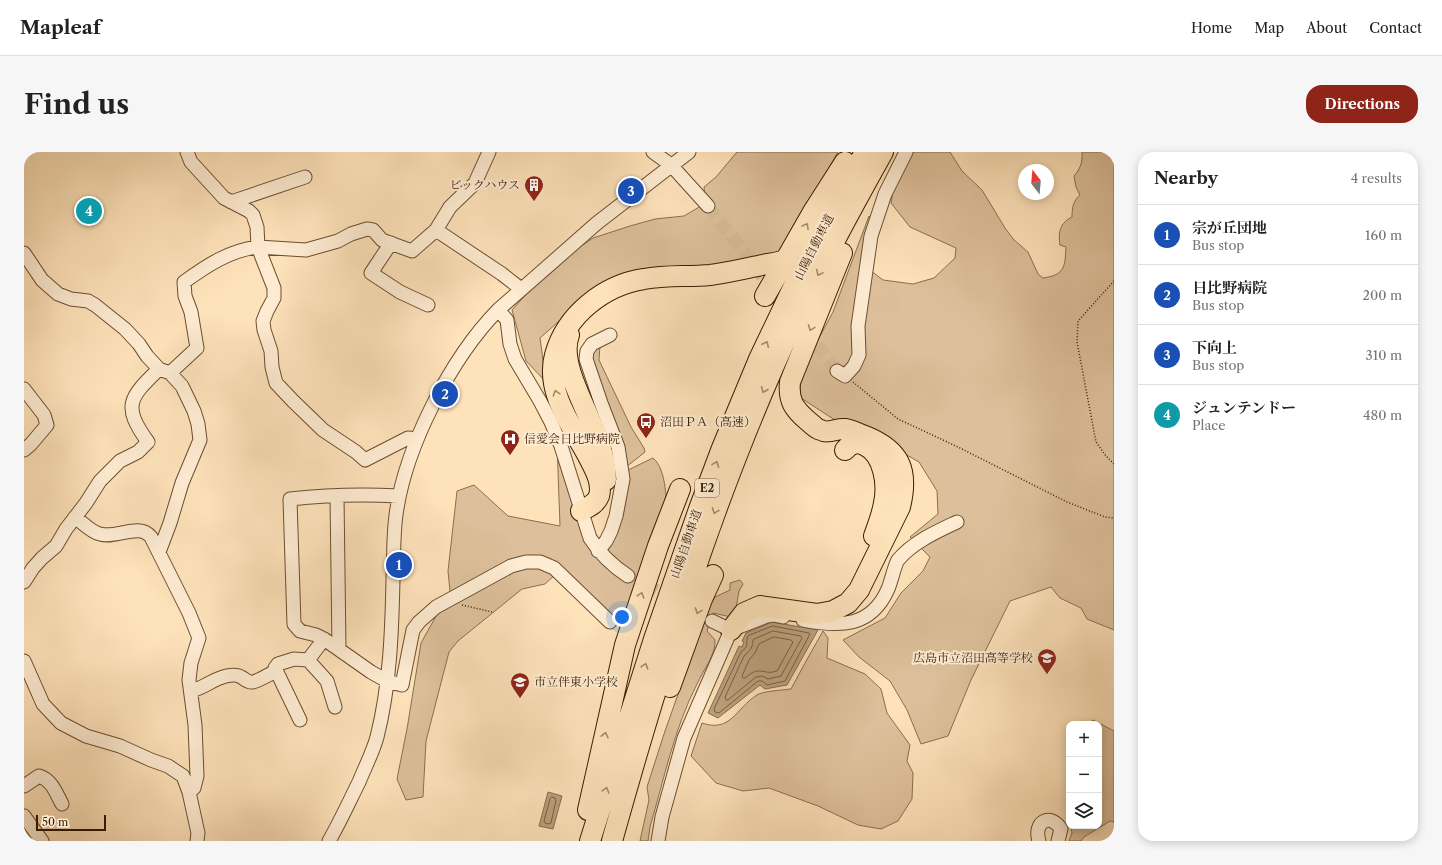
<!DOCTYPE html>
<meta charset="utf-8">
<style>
body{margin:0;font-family:"Libre Caslon Text","Noto Serif JP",serif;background:#f6f6f6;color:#222}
.controls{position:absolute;right:12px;bottom:12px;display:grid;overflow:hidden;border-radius:8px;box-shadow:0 2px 10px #0003}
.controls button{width:36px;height:36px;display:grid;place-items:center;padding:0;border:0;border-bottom:1px solid #e0e0e0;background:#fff;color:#222;font:20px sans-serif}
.compass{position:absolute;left:994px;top:12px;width:36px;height:36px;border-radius:50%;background:#fff;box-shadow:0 2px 10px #0003;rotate:344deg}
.scale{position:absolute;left:12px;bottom:10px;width:70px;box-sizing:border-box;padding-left:4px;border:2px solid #3a1c03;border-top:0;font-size:11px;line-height:14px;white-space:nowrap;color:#3a1c03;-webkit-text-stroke:3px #feecd2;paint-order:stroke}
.you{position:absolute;left:598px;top:465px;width:14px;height:14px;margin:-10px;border:3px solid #fff;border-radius:50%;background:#1a73e8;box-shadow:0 0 0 6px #1a73e833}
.badge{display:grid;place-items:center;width:26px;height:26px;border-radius:50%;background:#8f2418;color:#fff;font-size:13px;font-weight:700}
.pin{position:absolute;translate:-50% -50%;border:2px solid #fff;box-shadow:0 1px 4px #0006}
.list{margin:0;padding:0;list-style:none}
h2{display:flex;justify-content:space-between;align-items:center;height:52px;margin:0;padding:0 16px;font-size:17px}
h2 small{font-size:13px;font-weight:400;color:#767676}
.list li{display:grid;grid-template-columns:26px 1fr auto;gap:12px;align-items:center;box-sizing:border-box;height:60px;padding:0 16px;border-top:1px solid #e0e0e0}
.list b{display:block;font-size:15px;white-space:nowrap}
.list p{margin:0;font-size:13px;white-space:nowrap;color:#767676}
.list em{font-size:13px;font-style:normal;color:#767676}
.icon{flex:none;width:22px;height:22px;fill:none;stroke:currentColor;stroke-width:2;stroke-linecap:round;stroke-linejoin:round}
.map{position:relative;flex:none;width:1090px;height:689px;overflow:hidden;border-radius:16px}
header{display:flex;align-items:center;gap:24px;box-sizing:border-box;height:56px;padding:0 20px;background:#fff;border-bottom:1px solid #e0e0e0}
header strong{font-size:19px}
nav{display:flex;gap:22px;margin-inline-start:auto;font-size:14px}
.intro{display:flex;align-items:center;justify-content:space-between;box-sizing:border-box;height:96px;padding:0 24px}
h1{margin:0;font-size:28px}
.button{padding:10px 18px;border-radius:16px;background:#8f2418;color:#fff;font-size:14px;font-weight:700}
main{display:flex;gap:24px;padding:0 24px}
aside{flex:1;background:#fff;border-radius:16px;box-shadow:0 2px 10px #0003}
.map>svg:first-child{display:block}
.green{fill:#ddc09b;stroke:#8c6e4f}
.water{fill:#bb9f7c;stroke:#876b4c}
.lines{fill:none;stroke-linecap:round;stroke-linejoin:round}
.shore{stroke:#7a5e40;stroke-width:1}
.minor-tunnel{stroke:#d7ba95;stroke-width:13;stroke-dasharray:13 6;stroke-linecap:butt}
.minor-casing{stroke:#6b4e31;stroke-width:15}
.highway-casing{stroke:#3a1c03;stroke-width:22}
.path{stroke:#3a1c03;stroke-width:1.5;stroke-dasharray:1 2;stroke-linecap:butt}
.minor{stroke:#feecd2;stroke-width:13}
.highway{stroke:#fee2ba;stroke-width:20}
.oneway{stroke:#a68968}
.labels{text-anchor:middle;stroke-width:4;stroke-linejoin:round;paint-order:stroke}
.shield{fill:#feecd2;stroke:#755a41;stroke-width:1}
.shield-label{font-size:11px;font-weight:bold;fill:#3a1c03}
.poi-label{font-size:12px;fill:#3a1c03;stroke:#feecd2;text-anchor:start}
.street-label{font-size:12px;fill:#3a1c03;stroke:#feecd2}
</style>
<header>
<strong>Mapleaf</strong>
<nav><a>Home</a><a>Map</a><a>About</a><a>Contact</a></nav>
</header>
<div class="intro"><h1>Find us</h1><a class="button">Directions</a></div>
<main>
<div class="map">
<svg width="1090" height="689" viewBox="0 0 1090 689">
<rect width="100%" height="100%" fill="#fee2ba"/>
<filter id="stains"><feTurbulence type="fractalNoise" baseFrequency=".005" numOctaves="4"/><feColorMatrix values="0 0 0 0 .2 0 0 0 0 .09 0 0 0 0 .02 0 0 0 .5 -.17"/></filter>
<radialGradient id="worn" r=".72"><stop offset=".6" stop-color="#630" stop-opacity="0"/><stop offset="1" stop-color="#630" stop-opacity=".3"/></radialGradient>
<path class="green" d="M713,0H814L755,102L676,117L551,155L516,186L522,230L502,209L488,158L505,139L550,99L569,86L606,74L631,67L660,64L677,54L681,46L680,35L692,25Z
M888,0H926L938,19L958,38L981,76L990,88L1004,100L1014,122L1019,126C1041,123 1041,115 1042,95L1036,93C1034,80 1036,71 1048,65C1048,56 1049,49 1056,43L1052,35L1050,24C1056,18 1059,9 1058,0H1090V478L1063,467L1057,456L1036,446L1027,435L986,449L947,528L924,584L897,592L883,558L866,529L835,505L819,488L861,466L877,441L899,419L906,405L886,385L914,362L913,339L895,310L876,299L817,272L777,246L776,234L779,224L789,197L809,160L845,64L849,69L838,112L859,128L889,132L910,126L931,106L932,96L886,75L867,51L870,34Z
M576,193L575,208L607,275L620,296L621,300L602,315L566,204L570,197Z
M533,291L554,363L586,403L583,397C599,372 605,348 602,319L629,306C642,317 642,345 643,361L603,473L532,422L521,432L498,437L434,489L425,500L402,589L399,645L382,648L373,627L383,577L397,491L426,439L424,419L433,339L450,333L484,364L536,374Z
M716,428L719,432L715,439L711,462L707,465L689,461L683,479L691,488C692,503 679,518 673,532C650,577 640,627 626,675L624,689H616L625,648L623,635L641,579L684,458L691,445L706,438V431Z
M799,479L804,486L803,506L841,522L857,537L863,561L886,593L883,609L889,621L888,647L874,669L857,677L834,673L794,654L745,636L719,639L692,631L667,604L678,571C707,581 712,556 733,543C739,539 759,538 767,537L781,511Z
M1069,568L1090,579V670L1086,669L1060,685L1057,689H1045L1048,681L1047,674H1075V572H1064Z"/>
<path class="water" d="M748,470L794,478L763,533L741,537L736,533L694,566L684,561L715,494L718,495L720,490L718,489L722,481Z
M524,640L538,644L529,677L515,674Z"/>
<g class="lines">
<path class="shore" d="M749,474L785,481L786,482L761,529L743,533L738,529H734L695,561L691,560L690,557L717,500C726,494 721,491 724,484Z
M749,479L777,484L778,486L757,524L744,527L738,524L732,525L704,548H702L701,545L720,504C726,499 729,495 729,488Z
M750,485L767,488L769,490L753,519C738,524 737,512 721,526H719L718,524L725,508L731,501L735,492Z
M528,645L531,646L532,648L527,671L524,672L521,671L520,669L526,647Z"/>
<path class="minor-tunnel" d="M684,54L765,158
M781,178L813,219
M604,424L650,448"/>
<g class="minor-casing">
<path id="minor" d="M163,0L167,10L200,46L225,59L229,63L233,75L234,95L250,136V146L243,159L239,169L240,178L247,199L248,215L252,231L269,249L299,278L332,300L341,308L384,286L393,287
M629,0L647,13L684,54
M207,50L281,25
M412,78L478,122L497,137
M367,91L347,121L376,140L404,153
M0,101L18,128L34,142L47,147L64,149L71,153L101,177L115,192L123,204L135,217L146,221L158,234L170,259L174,272L176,288L158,331L146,371L135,400
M474,158L483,168L486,192L491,207L516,249L527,270L537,294L566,386C576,402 587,413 604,424
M813,219L821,224L830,214L835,203L834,174L847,84L861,42L882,0
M146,221L173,196L167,160L161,144L160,130C182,114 206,98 234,95L282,98L314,89L327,82L343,77L349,78L358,88L388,99L412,78L426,55L451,31L465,0
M0,237L20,263L23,273L7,292L0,298
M313,344L315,497
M375,344C339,342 302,343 266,347L270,472L276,479L292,483L300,487L347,520L363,529L378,533L389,478L395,470L412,455L487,414L502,410H516L530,416L586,470
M51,365C59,371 67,380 76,382C93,387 115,370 127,385L165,461L175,486L167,511L165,528L171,573L173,624L170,636L165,640
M574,399L582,389L587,379L592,364L599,327L594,295L577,251L562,207L563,199L568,192L586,183
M0,430L9,416L18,406L32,394L42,377L62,351L76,329L96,309L114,300L124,290C98,254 105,246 135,217
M779,468C815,475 847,476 864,437C867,430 871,412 874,408C889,390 912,380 933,370
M688,469L707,478L743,464L749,463L759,465
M284,508L300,487
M0,509L19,552L37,571L62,584L96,594L127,608L144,614L159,624L165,640L174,681L173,689
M167,539C180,536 189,527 202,524C207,523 213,522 217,525C221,527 224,531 229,530C234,529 246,522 252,519
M276,568L251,516L254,512L270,507L284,508L303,529L311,555
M0,634L15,624C28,628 32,641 38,652
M0,664L18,689
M305,689C316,670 325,650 335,630C341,615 349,600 353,585C366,534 368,479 369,426C370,405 369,384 372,363C381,295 427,206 474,158L573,71L665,0
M634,689L638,665L660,586L707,478
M1015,689C1009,670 1026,660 1037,677L1034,689"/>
</g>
<g class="highway-casing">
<path id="highway" d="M741,144L789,60L821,10
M545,183C534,211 564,258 573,285C578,298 582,313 582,328
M821,298C826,292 833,289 840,293C860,302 864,332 860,351C858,363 854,373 850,384
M557,359C564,355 572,352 575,344C579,330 570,316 564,304C548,274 521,239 531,203C542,163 580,133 620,127C642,123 664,125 686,123C702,121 718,117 734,114C744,111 753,112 763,107
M707,478L720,461L736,454L793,462L809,459L824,451L835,438L876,355C885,318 876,298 841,284C835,282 828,278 821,277C813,276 804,282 797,278C792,277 788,272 784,269C770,257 764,249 766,230L818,101
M646,535L678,447L689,423
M564,658L601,493L634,394L656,337
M566,689L630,487L675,357L698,296L735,207L786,100L841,0
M588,689C633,528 682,369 749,216C781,142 820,70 859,0"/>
</g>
<path class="path" d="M1090,129L1054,169L1053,190L1072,290L1082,304L1090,312
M829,230L874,267L934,295L1043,350L1081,365L1090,366
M438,453L468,460"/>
<use href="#minor" class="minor"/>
<use href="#highway" class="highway"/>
</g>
<defs><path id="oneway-chevron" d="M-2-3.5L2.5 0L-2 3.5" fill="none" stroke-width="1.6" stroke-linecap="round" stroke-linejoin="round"/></defs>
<g class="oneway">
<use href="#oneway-chevron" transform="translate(782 74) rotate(-61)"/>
<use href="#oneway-chevron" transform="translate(795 121) rotate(118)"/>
<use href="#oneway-chevron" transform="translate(787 176) rotate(111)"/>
<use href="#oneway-chevron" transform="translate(742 192) rotate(-65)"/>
<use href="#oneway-chevron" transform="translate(740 238) rotate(112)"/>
<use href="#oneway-chevron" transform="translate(532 241) rotate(-107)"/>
<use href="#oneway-chevron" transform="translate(692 312) rotate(-69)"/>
<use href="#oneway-chevron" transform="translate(691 359) rotate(111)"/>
<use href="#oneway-chevron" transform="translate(617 443) rotate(-72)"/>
<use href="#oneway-chevron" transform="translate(674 459) rotate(110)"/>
<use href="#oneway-chevron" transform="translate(621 514) rotate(-72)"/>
<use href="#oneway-chevron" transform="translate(581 583) rotate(-77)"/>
<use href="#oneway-chevron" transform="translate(582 638) rotate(-73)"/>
</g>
<defs>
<g id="building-pin" transform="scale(1)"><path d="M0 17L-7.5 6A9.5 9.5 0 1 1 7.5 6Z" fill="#8f2418" stroke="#feecd2"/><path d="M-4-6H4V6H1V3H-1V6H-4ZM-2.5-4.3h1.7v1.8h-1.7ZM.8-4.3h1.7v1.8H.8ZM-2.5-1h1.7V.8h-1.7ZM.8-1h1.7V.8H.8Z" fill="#fff"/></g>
<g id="bus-pin" transform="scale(1)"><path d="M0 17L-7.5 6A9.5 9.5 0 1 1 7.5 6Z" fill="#8f2418" stroke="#feecd2"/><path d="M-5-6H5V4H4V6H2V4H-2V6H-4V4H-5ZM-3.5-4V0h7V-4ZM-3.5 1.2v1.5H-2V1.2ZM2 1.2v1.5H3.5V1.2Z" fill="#fff"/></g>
<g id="hospital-pin" transform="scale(1)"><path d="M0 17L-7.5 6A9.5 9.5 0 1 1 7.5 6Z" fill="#8f2418" stroke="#feecd2"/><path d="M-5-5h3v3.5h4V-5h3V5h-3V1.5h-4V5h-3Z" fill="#fff"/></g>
<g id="school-pin" transform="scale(1)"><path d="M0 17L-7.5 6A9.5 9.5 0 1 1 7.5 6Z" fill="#8f2418" stroke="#feecd2"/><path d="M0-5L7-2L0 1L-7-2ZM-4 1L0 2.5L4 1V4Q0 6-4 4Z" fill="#fff"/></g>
</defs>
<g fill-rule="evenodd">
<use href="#building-pin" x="510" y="33"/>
<use href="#bus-pin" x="622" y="270"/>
<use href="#hospital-pin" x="486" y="287"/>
<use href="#school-pin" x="1023" y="506"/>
<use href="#school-pin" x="496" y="530"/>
</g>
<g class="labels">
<rect class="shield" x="671" y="327" width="24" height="18" rx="3"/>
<g class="shield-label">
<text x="683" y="340">E2</text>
</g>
<g class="poi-label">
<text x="496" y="37" text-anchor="end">ビックハウス</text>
<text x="636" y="274">沼田ＰＡ（高速）</text>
<text x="500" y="291">信愛会日比野病院</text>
<text x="1009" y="510" text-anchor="end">広島市立沼田高等学校</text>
<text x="510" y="534">市立伴東小学校</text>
</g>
<g class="street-label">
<text transform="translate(790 95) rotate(-63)" y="4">山陽自動車道</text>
<text transform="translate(662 392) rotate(-71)" y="4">山陽自動車道</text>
</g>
</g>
<rect width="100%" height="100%" filter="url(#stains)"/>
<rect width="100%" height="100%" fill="url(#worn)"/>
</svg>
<div class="controls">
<button>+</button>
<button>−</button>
<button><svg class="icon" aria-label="layers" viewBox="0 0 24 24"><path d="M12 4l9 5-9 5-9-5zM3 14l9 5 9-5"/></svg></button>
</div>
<svg class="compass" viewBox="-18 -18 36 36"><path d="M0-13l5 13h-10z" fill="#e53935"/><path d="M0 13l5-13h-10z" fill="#767676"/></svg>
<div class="scale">50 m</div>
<div class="you"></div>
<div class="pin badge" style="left:375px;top:413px;background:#1a4fb4">1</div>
<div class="pin badge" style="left:421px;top:242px;background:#1a4fb4">2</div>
<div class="pin badge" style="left:607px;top:39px;background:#1a4fb4">3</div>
<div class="pin badge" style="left:65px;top:59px;background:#0f9aa8">4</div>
</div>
<aside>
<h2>Nearby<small>4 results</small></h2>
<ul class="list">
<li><span class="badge" style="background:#1a4fb4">1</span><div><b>宗が丘団地</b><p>Bus stop</p></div><em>160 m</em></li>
<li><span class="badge" style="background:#1a4fb4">2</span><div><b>日比野病院</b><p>Bus stop</p></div><em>200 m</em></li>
<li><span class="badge" style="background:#1a4fb4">3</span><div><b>下向上</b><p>Bus stop</p></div><em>310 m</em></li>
<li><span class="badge" style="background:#0f9aa8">4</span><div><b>ジュンテンドー</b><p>Place</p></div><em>480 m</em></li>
</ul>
</aside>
</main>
